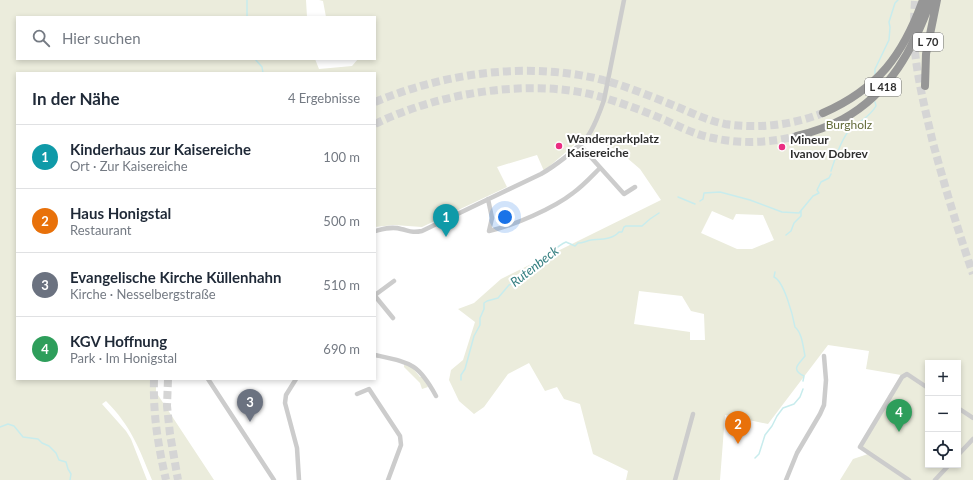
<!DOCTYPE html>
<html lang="de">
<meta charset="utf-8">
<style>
body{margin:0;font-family:Lato,sans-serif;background:#f6f6f7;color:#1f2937}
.controls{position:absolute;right:12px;bottom:12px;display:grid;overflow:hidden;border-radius:0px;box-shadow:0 2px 6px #0003}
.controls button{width:36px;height:36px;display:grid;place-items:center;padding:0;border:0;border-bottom:1px solid #e0e1e3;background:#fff;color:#1f2937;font:20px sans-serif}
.you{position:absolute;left:505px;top:217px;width:14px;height:14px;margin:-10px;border:3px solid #fff;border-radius:50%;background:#1a73e8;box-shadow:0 0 0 6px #1a73e833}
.badge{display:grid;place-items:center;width:26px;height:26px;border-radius:50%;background:#db2777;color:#fff;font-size:13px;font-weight:700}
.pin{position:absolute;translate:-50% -33px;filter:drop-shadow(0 1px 2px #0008)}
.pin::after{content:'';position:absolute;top:21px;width:14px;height:12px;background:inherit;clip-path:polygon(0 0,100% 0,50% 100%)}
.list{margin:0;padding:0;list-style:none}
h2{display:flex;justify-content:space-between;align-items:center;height:52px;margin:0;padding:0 16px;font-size:17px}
h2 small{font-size:13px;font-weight:400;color:#747a83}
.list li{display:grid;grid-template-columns:26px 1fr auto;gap:12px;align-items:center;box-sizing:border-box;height:64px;padding:0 16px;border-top:1px solid #e0e1e3}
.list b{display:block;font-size:15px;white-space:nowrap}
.list p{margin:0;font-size:13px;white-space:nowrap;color:#747a83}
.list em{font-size:13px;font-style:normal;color:#747a83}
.icon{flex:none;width:22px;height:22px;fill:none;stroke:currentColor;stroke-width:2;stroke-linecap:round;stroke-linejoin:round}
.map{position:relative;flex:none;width:973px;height:480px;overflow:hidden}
.search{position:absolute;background:#fff;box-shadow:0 2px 6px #0003;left:16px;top:16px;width:360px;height:44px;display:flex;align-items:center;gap:10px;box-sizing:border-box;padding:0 14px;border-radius:0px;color:#747a83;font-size:15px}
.panel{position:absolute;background:#fff;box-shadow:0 2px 6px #0003;left:16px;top:72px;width:360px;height:308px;border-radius:0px}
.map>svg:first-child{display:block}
.green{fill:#ebecdc;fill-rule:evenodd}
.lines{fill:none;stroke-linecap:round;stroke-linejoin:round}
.stream{stroke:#c8eced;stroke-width:1.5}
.highway-tunnel{stroke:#d5d5d5;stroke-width:8;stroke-dasharray:8 4;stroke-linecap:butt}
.street{stroke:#ccc;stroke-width:4.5}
.highway{stroke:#969696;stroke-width:8}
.poi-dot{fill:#ea2d82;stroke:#fff;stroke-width:1.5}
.labels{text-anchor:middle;stroke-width:4;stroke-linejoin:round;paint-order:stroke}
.shield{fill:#fff;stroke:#6d6d6d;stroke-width:1}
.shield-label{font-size:11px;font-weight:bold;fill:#2f2f2f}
.park-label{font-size:12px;fill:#646c3b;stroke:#fff}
.poi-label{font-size:12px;font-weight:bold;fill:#2f2f2f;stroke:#fff;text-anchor:start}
.water-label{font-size:13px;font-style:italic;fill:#347f80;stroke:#fff}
</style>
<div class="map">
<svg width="973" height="480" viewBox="0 0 973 480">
<rect width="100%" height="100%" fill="#fff"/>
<path class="green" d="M0,0H306L307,17H17V59H315L319,69L352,66L358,59H375V17H326L323,1L319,0H973V480H840L853,459L868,454L858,447L901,375L866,369L869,351L828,345L768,424L725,415L720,480H626L628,471L593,454L580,404L564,399L557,387L545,391L529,363L508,374L484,407L474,414L459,401L449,380L451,370L463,360L475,322L458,309L474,303L501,279L661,200L640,169L619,151L591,138L588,133L544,171L537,155L497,167L507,187L422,227L394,225L375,227V73H17V379H156V392L214,480H152C139,448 131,426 106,401L102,404L126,431L131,439L147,480H0ZM712,211L733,220L736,214L763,215L774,240L752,249H737L701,233ZM639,291L682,296L691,311L704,314L705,340H690V332L634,324ZM928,363H958V465H928Z
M404,364L412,367L420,377H423L428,387L422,389L420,383L404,367Z"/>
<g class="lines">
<path class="stream" d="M247,0V17
M255,59L262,67L263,73
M875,74V69L889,40L890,27L889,22L895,3L898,0
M831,171C835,159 841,139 849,131C858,122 870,117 876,106L875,102
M678,197L695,204
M700,201L703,199L704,193L720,192L750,200L782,212L799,213L813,196L819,193L817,190L821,182L829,178L831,174
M786,235L791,231L794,223L801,216V211
M775,272L774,277C784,281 793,316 795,327C802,333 803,346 805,356C799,364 790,369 804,376L803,381
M461,380V375L465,369L474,336L480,325V318L484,309V303L487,301L498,298L509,285L513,283L527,271H529L530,269C536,266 535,264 539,260C542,258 545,257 548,255C554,250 559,245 566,242L575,246L578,243C583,243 586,241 591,240C600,239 612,240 619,232H622L624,227L626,226H642L650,219L659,213
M0,427L8,424L14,426L23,437L38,439L42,443L49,446L56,453L59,460L66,462L68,469L71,474L70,480
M755,458L759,454L765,435L772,426L777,416L783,408L794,404L800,397L803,389"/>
<path class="highway-tunnel" d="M914,21L915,0
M914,39C916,74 925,109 933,143C945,187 958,231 973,274
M375,102C445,73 528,61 603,80C629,87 655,98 680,108C694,114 710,121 725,124C759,129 792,125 823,113
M375,124C440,92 538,76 608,99C627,105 646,112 665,120C680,127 696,135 713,138C740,144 770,143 797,136
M154,379C153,415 158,445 166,480
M168,379L167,406L170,434L178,480"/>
<path class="street" d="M579,144L624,194L635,187
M488,199L492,218L489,231C513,226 554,208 573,193C583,186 591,177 600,168
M375,231C383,229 392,226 401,229C410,231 412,233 422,231L541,174C555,166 576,150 587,137C593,130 601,109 604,100L624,0
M375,295L394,281
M375,296L393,318
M375,355C411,363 418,363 436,396
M208,379L274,480
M296,379L286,395L285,403L297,448L299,480
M357,394L369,389L400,436L401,445L388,480
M958,408L973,418
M958,455L973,439
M675,480L693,414
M786,480L797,453L820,414L824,405L826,380L824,356
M909,480L860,447L902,377L907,374L928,388
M935,480L949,465"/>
<path class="highway" d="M925,86L926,54L937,0
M823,113C878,89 903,55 923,0
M797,136C813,132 828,127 843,119C890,93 914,48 931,0"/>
</g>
<g class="poi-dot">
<circle cx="559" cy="146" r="4"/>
<circle cx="782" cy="147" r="4"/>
</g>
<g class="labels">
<g class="shield">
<rect x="913" y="33" width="30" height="18" rx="3"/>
<rect x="865" y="78" width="36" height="18" rx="3"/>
</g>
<g class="shield-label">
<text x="928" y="46">L 70</text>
<text x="883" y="91">L 418</text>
</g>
<g class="park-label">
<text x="849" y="129">Burgholz</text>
</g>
<g class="poi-label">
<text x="567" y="143">Wanderparkplatz<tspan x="567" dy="14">Kaisereiche</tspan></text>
<text x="790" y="144">Mineur<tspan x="790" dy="14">Ivanov Dobrev</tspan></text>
</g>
<g class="water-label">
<text transform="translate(534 266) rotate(-38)" y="5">Rutenbeck</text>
</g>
</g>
</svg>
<div class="controls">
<button>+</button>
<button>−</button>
<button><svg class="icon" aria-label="locate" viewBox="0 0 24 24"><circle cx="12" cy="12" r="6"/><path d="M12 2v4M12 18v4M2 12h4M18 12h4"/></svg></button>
</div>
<div class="you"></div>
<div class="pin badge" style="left:446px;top:237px;background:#0f9aa8">1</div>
<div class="pin badge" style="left:738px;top:444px;background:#e8710a">2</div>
<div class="pin badge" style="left:250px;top:422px;background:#6b7280">3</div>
<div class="pin badge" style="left:899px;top:432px;background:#2e9e5b">4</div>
<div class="search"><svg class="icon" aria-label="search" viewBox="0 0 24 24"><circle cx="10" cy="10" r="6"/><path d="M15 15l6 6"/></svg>Hier suchen</div>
<section class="panel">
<h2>In der Nähe<small>4 Ergebnisse</small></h2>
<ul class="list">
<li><span class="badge" style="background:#0f9aa8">1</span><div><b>Kinderhaus zur Kaisereiche</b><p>Ort · Zur Kaisereiche</p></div><em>100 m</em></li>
<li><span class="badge" style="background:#e8710a">2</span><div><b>Haus Honigstal</b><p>Restaurant</p></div><em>500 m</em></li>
<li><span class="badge" style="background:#6b7280">3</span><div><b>Evangelische Kirche Küllenhahn</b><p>Kirche · Nesselbergstraße</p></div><em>510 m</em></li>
<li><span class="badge" style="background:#2e9e5b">4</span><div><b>KGV Hoffnung</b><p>Park · Im Honigstal</p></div><em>690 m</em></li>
</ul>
</section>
</div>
